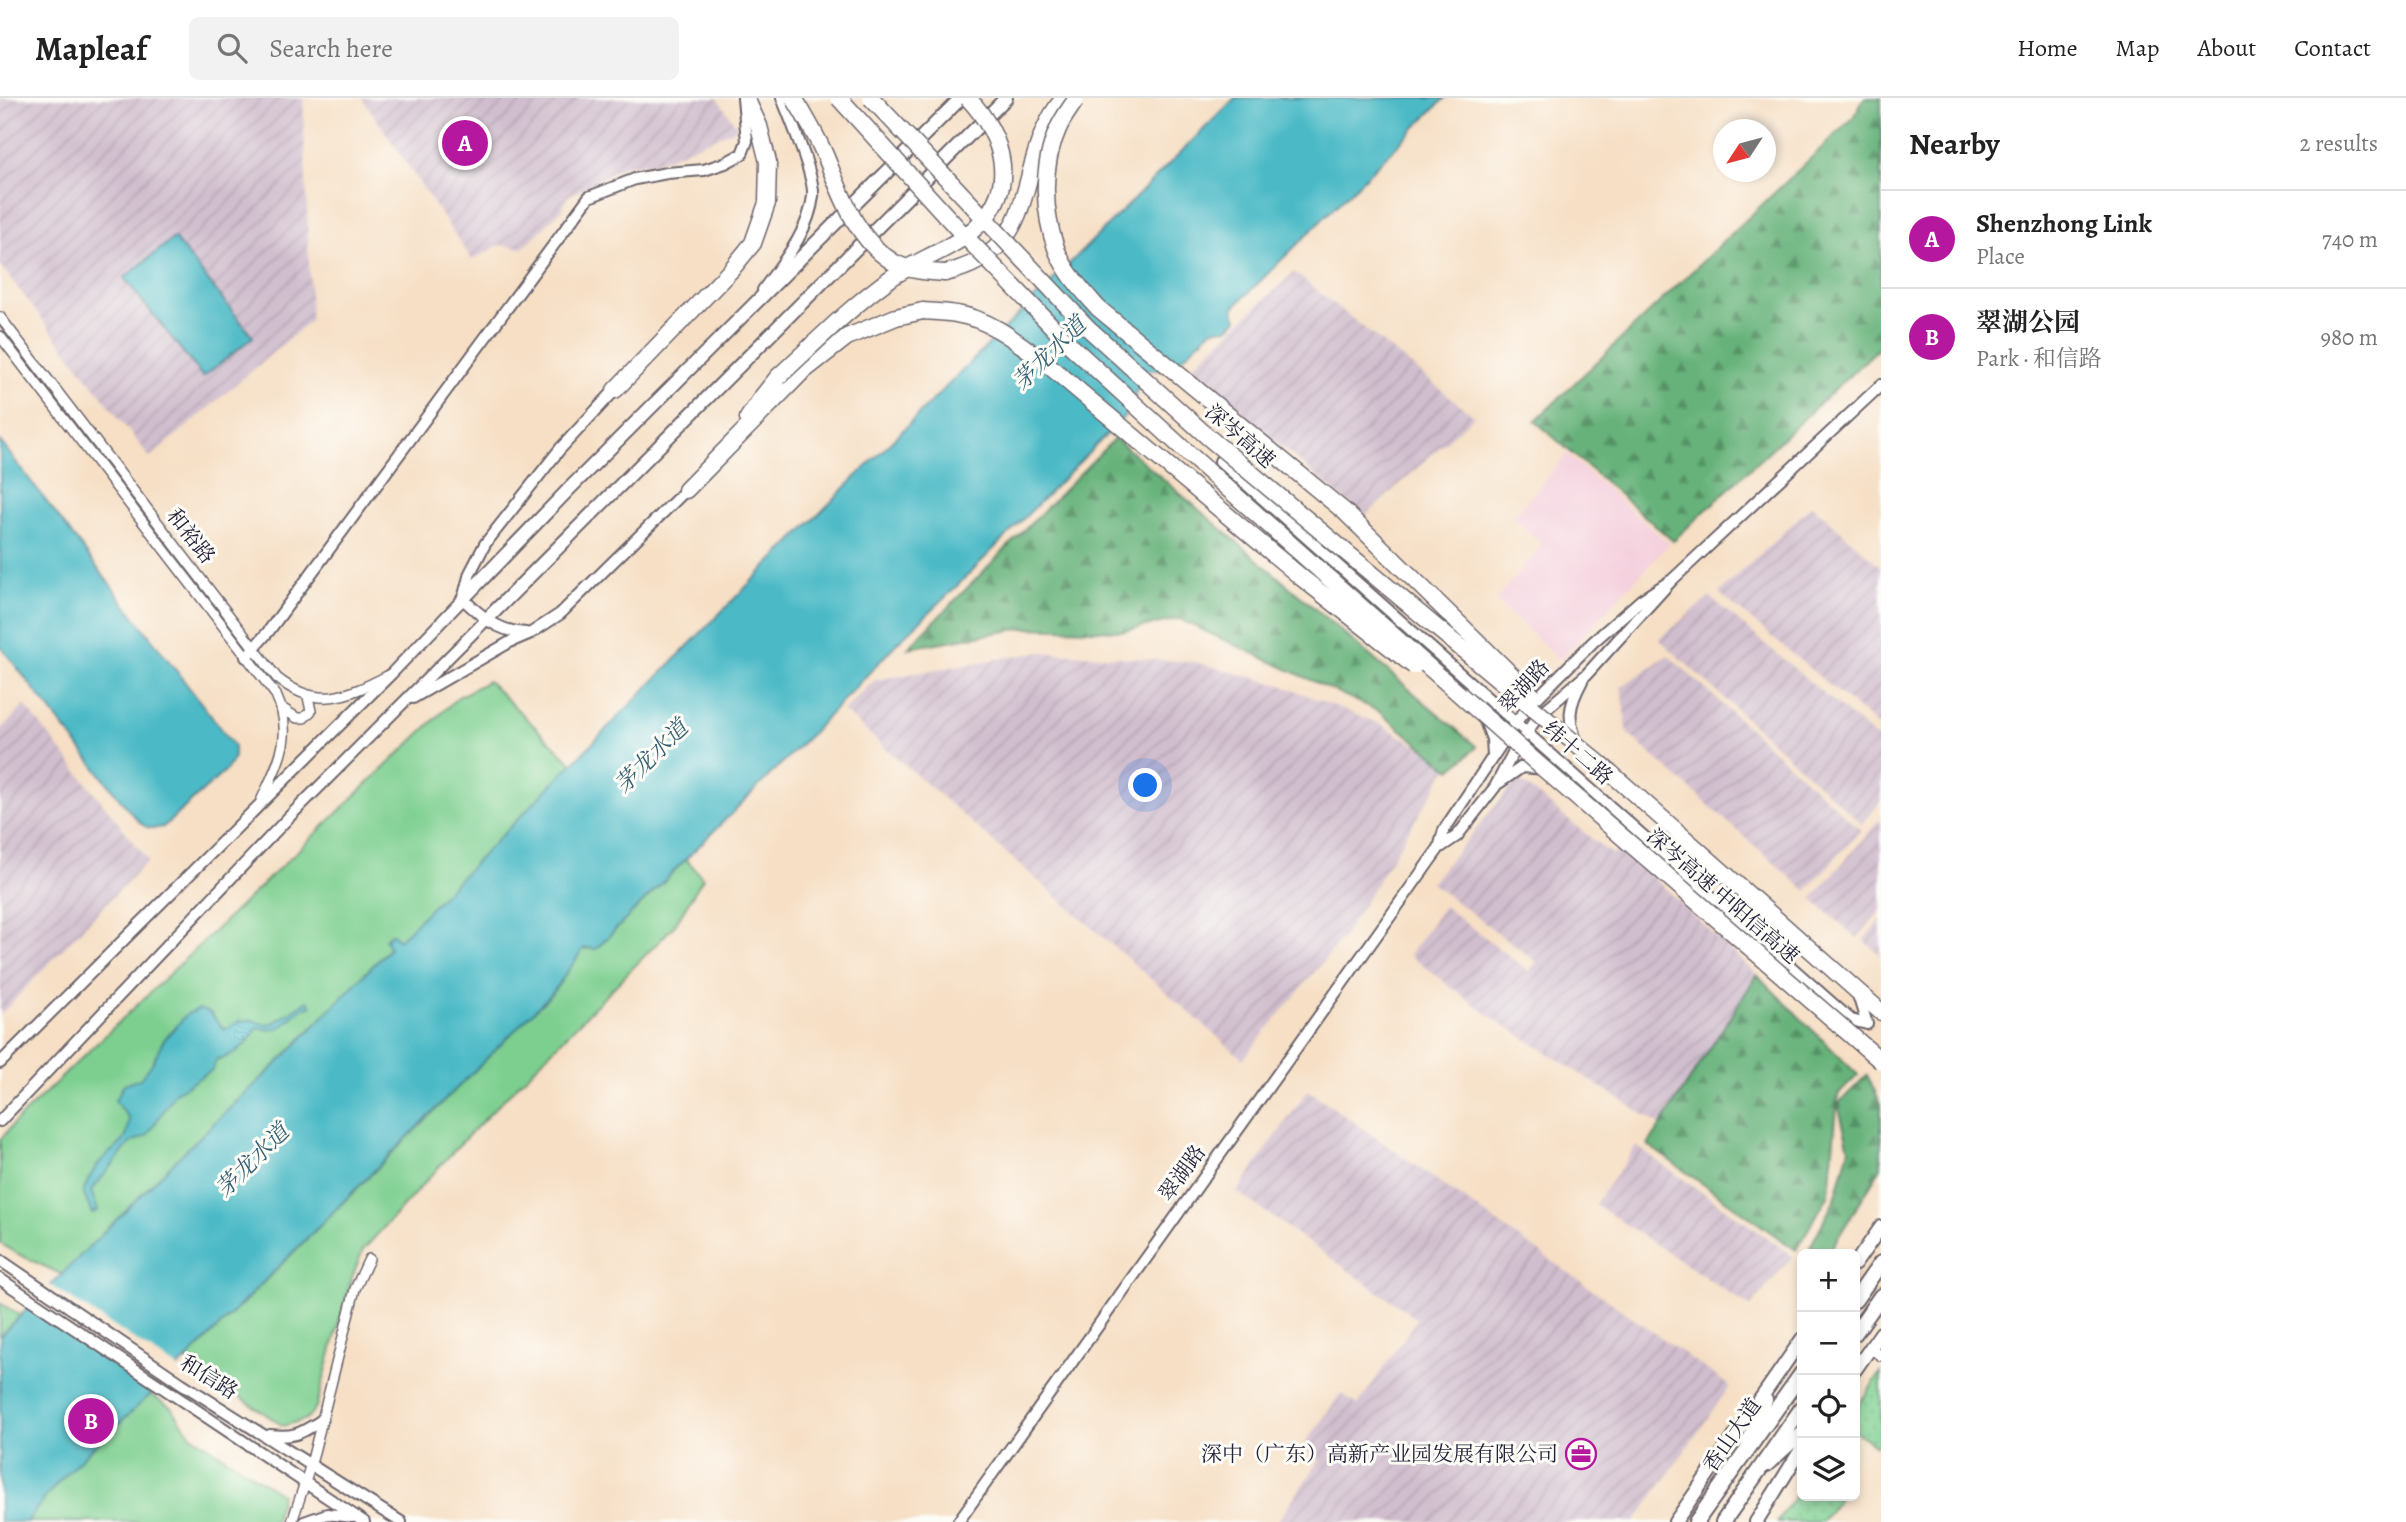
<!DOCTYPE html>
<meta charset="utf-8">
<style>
body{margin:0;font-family:Alegreya,"Noto Serif SC",serif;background:#f2f2f2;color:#222}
.controls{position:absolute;right:21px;bottom:21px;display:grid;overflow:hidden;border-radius:10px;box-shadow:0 4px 10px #0003}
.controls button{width:63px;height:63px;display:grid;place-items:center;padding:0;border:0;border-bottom:2px solid #e0e0e0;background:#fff;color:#222;font:35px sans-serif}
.compass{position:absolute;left:1713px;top:21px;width:63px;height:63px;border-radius:50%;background:#fff;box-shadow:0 4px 10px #0003;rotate:234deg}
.you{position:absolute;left:1146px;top:688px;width:24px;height:24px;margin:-18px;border:5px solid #fff;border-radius:50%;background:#1a73e8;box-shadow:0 0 0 10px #1a73e833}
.badge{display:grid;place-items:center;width:46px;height:46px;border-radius:50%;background:#b5179e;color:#fff;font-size:23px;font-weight:700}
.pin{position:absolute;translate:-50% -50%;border:4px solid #fff;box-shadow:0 2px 7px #0006}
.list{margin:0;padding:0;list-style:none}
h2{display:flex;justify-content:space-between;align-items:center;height:91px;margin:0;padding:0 28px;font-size:30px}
h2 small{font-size:23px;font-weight:400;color:#767676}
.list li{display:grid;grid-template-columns:46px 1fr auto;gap:21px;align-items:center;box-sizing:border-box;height:98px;padding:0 28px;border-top:2px solid #e0e0e0}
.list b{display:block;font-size:26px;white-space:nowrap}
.list p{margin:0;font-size:23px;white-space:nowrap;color:#767676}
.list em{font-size:23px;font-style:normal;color:#767676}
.icon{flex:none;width:38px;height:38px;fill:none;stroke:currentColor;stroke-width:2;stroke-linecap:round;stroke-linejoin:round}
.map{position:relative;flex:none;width:1881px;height:1424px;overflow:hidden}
header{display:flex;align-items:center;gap:42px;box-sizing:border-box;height:98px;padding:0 35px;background:#fff;border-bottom:2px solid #e0e0e0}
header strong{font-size:33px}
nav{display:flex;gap:38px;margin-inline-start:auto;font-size:24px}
.search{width:490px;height:63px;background:#f2f2f2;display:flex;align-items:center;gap:18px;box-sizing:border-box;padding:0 24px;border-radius:10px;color:#767676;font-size:26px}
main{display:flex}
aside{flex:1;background:#fff}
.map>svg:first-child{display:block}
.built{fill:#f4cfdd}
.industrial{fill:url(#industrial-furrows)}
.grass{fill:url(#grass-dots);stroke:#507866;stroke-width:2}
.forest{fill:url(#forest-firs);stroke:#446a5a;stroke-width:2}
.park{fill:#7dcf90;stroke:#507866;stroke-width:2}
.water{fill:#4cbac6;stroke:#376e80;stroke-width:2}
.pier{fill:#f6dfc5}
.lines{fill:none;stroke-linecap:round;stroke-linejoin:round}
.minor-casing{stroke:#6c646b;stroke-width:12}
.tertiary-casing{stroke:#6c646b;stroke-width:14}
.secondary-casing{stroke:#6c646b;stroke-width:16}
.trunk-casing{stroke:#6c646b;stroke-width:18}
.motorway-casing{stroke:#6c646b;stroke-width:19}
.minor{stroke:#fff;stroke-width:9}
.tertiary{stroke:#fff;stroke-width:10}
.secondary{stroke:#fff;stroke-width:12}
.trunk{stroke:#fff;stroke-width:14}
.motorway{stroke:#fff;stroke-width:16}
.motorway-bridge-casing{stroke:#6c646b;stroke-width:19;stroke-linecap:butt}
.motorway-bridge{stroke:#fff;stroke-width:16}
.labels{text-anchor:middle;stroke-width:6;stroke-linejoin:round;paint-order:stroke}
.street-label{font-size:21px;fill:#22223b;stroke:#fdfcf7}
.poi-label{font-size:21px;fill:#22223b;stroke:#fdfcf7;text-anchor:end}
.water-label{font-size:23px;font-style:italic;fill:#335f73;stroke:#fdfcf7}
</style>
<header>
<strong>Mapleaf</strong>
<div class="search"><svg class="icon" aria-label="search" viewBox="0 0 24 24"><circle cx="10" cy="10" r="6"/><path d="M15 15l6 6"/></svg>Search here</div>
<nav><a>Home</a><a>Map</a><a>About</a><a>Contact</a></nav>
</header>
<main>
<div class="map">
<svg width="1881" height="1424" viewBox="0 0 1881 1424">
<defs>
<pattern id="industrial-furrows" width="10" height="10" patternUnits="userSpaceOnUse" patternTransform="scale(1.75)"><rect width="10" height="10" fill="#d0bdcd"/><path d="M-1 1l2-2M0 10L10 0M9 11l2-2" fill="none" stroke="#b2a2b1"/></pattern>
<pattern id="grass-dots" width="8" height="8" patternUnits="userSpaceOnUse" patternTransform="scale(1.75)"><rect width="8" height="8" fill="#7dcf90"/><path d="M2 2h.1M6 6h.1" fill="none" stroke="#6cb17d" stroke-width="1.8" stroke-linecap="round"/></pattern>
<pattern id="forest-firs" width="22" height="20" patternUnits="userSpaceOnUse" patternTransform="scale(1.75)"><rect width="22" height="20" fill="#66b27a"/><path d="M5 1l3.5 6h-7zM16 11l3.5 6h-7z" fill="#549065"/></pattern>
</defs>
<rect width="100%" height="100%" fill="#fdfcf7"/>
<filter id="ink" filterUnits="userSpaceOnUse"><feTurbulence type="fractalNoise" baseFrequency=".0143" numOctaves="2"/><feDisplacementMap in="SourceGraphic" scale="14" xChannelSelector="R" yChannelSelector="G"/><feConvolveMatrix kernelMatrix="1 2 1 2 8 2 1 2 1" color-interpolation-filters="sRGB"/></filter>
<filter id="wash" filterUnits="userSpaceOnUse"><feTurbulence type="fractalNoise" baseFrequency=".00686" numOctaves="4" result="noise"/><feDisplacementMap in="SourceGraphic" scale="28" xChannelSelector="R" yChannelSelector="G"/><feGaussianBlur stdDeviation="1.57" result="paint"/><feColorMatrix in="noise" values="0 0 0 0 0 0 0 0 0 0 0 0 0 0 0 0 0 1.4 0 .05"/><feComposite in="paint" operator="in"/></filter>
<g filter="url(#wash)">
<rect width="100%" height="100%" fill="#f6dfc5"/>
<path class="built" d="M1567,356L1669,446L1560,562L1496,502L1542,447L1513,419Z"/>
<path class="industrial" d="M0,0H303L311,222L150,360L0,167Z
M362,0H717L738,30L656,65L623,68L567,99L562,112L523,150L499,147L472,162Z
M1294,174L1474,318L1364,419L1190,270Z
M1812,407L1881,469V630L1719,495Z
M1710,499L1881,644V703L1862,726L1659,541Z
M1040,554L1194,564L1281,587L1380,626L1450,666L1343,839L1243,961L843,613L875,582Z
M1668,557L1861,732L1806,793L1628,636L1621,589Z
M25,607L148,762L0,917V633Z
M1518,681L1612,757L1620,748L1757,877L1660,1027L1490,918L1409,857L1444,808L1528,873L1537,864L1431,785Z
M1881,720V812L1857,840L1812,801Z
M1881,821V858L1863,842Z
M1308,992L1730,1288L1635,1424H1277L1320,1362L1303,1349L1341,1295L1358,1307L1417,1221L1237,1094Z
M1636,1048L1793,1158L1750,1209L1595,1106Z"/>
<path class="grass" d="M1881,1274V1340L1876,1348L1855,1333V1312Z
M1802,1388V1398H1840L1822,1424H1777Z"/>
<path class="forest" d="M1864,0H1881V248L1673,443L1535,323L1852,21Z
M1115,340L1477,649L1451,672L1378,613L1179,521L1123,533L1024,530L908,550Z
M1757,877L1858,977L1838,997L1829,1096L1796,1152L1648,1047Z
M1867,977L1881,1006V1070L1829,1154L1810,1149L1835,1101L1849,1051L1838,1006Z"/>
<path class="park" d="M488,583L573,666L399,843L391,835L385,842L390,850L283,960L187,1051L63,1177L18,1156L0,1145V1042L15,1024L458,599Z
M686,761L703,780L674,828L459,1047L363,1152L351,1182L316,1309L307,1321L283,1328L186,1262L553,894L584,850L596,851Z
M0,1205L172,1310L190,1336L281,1396L275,1424H0Z"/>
<path class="water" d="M1235,0H1445L1236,207L1233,211L1237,221L1228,230L1213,231L1178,264L1166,271L1150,272L1145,275L1142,289L1136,293L1133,309L1125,318L953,492L897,545L814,633L596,851L584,850L553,894C428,1019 303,1143 179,1269C128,1321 68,1364 27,1424H0V1238L187,1051L283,960L390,850L385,842L391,835L399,842L739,496Z
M174,140L253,239L203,279L124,180Z
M0,343L234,648V659L227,671L163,729C144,734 140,724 128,711L0,548Z
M308,903L311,908C284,916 292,937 257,930C247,946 237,958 217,961L212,972L176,994L147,1038L131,1044L91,1093L98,1112L92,1116L83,1094C87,1084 92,1073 100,1064C116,1045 128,1051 129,1020L115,1003L124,986L140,981L152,966L163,943L187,916L199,911L209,914L224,931L240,923L252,922L266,927L275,924Z"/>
<path class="pier" d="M48,1186L181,1272L159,1294L26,1208Z"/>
</g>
<g filter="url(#ink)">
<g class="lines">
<g class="minor-casing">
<path id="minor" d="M0,219L277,580C317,612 346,599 387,578
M0,238L276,597C295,638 278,665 261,703
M282,610L297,620H304L311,613L308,599
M1870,1250L1881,1258
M292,1424L311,1366L355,1191L369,1161"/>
</g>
<g class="tertiary-casing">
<path id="tertiary" d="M763,192C783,164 809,134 813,98C815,79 790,20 782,0
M1220,363L1851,922L1867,926
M463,501C482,519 499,534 526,535
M246,559L268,534L589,99L635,81L667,75L704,72L725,65L742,56L747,43L743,0
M1471,587L1492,641L1493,658
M413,600L510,544L531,535L560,516L686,392
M1578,647C1567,620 1568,609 1582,583
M1499,685L1522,669L1544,671
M1439,750L1457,738L1495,689L1513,655L1538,618L1586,577L1672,482L1881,287
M1855,894L1858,897L1867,926
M0,965L392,575L463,501L470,475L485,446L560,351L615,292
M0,1023L289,719L486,522
M0,1162L181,1285L401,1424
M0,1181L364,1424
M270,1337C295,1340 301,1335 322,1322
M304,1424L327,1416L352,1419
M958,1424L1431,761L1439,750L1444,732L1516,624L1528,609L1593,544L1641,502L1672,482"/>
</g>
<g class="secondary-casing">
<path id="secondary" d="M463,501L571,389L961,0
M486,522L1006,0
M1855,1166L1881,1129
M1855,1272L1881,1235
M1747,1346L1766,1302
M1767,1367L1802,1335
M1675,1424L1802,1241
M1756,1424L1802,1350"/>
</g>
<g class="trunk-casing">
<path id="trunk" d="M1855,1202L1881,1165
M1855,1235L1881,1198
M1696,1424L1802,1275
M1723,1424L1802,1310"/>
</g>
<g class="motorway-casing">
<path id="motorway" d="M945,175C1047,152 1011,62 1064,0
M615,292L731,172L753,145L767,105L768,64L759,28L746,0
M748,320L762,299L778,279
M686,392L801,275L847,239L896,219L923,213
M1612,676L1881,914"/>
</g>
<use href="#minor" class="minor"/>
<use href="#tertiary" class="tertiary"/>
<use href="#secondary" class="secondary"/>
<use href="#trunk" class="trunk"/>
<use href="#motorway" class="motorway"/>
<g class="motorway-bridge-casing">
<path id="motorway-bridge" d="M794,0C805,18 816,37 825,57C841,95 855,141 893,164C909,173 928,174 945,175
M839,0L959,132L1070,247L1190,357L1537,665L1881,963
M871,0L1088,230L1208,339L1612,676
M1075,3C1069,12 1062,21 1058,31C1041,68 1043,115 1057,153C1066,175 1083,193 1098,210L1344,413L1533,598
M923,213C934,214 946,214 956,216C991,221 1020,246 1047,266L1302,480L1414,568
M778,279C815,245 850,209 891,180C917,162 950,152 974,131C1020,91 1004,39 968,0"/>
</g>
<use href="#motorway-bridge" class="motorway-bridge"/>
</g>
</g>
<defs>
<g id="office-ring" transform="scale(1.575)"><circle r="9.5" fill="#fdfcf7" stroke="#b5179e" stroke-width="1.5"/><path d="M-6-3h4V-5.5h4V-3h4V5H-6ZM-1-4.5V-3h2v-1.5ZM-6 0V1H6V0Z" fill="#b5179e"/></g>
</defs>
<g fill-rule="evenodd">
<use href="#office-ring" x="1581" y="1356"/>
</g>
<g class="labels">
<g class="street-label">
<text transform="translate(1240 338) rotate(41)" y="7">深岑高速</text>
<text transform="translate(191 438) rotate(52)" y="7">和裕路</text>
<text transform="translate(1524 588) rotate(-48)" y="7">翠湖路</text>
<text transform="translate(1578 655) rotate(41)" y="7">纬十二路</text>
<text transform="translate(1723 798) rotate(41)" y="7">深岑高速 中阳信高速</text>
<text transform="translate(1182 1075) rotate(-54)" y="7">翠湖路</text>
<text transform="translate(209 1279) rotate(32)" y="7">和信路</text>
<text transform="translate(1732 1337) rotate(-55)" y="7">香山大道</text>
</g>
<g class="poi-label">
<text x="1558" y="1363">深中（广东）高新产业园发展有限公司</text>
</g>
<g class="water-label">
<text transform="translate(1049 255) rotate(-45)" y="8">茅龙水道</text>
<text transform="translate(651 658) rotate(-45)" y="8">茅龙水道</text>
<text transform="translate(252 1062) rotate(-45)" y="8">茅龙水道</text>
</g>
</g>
</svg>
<div class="controls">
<button>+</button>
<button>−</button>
<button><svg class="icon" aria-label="locate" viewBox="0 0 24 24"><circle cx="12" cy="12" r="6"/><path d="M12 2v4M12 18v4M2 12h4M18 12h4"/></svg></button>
<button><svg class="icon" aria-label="layers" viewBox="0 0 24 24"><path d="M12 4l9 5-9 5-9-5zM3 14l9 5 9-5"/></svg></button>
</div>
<svg class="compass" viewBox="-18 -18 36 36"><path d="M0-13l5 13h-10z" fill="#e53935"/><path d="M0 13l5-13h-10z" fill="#767676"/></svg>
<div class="you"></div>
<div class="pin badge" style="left:465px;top:45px">A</div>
<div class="pin badge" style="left:91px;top:1323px">B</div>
</div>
<aside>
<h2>Nearby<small>2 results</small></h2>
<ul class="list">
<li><span class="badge">A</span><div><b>Shenzhong Link</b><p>Place</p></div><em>740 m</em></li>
<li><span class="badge">B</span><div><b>翠湖公园</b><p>Park · 和信路</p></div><em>980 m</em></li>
</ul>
</aside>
</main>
